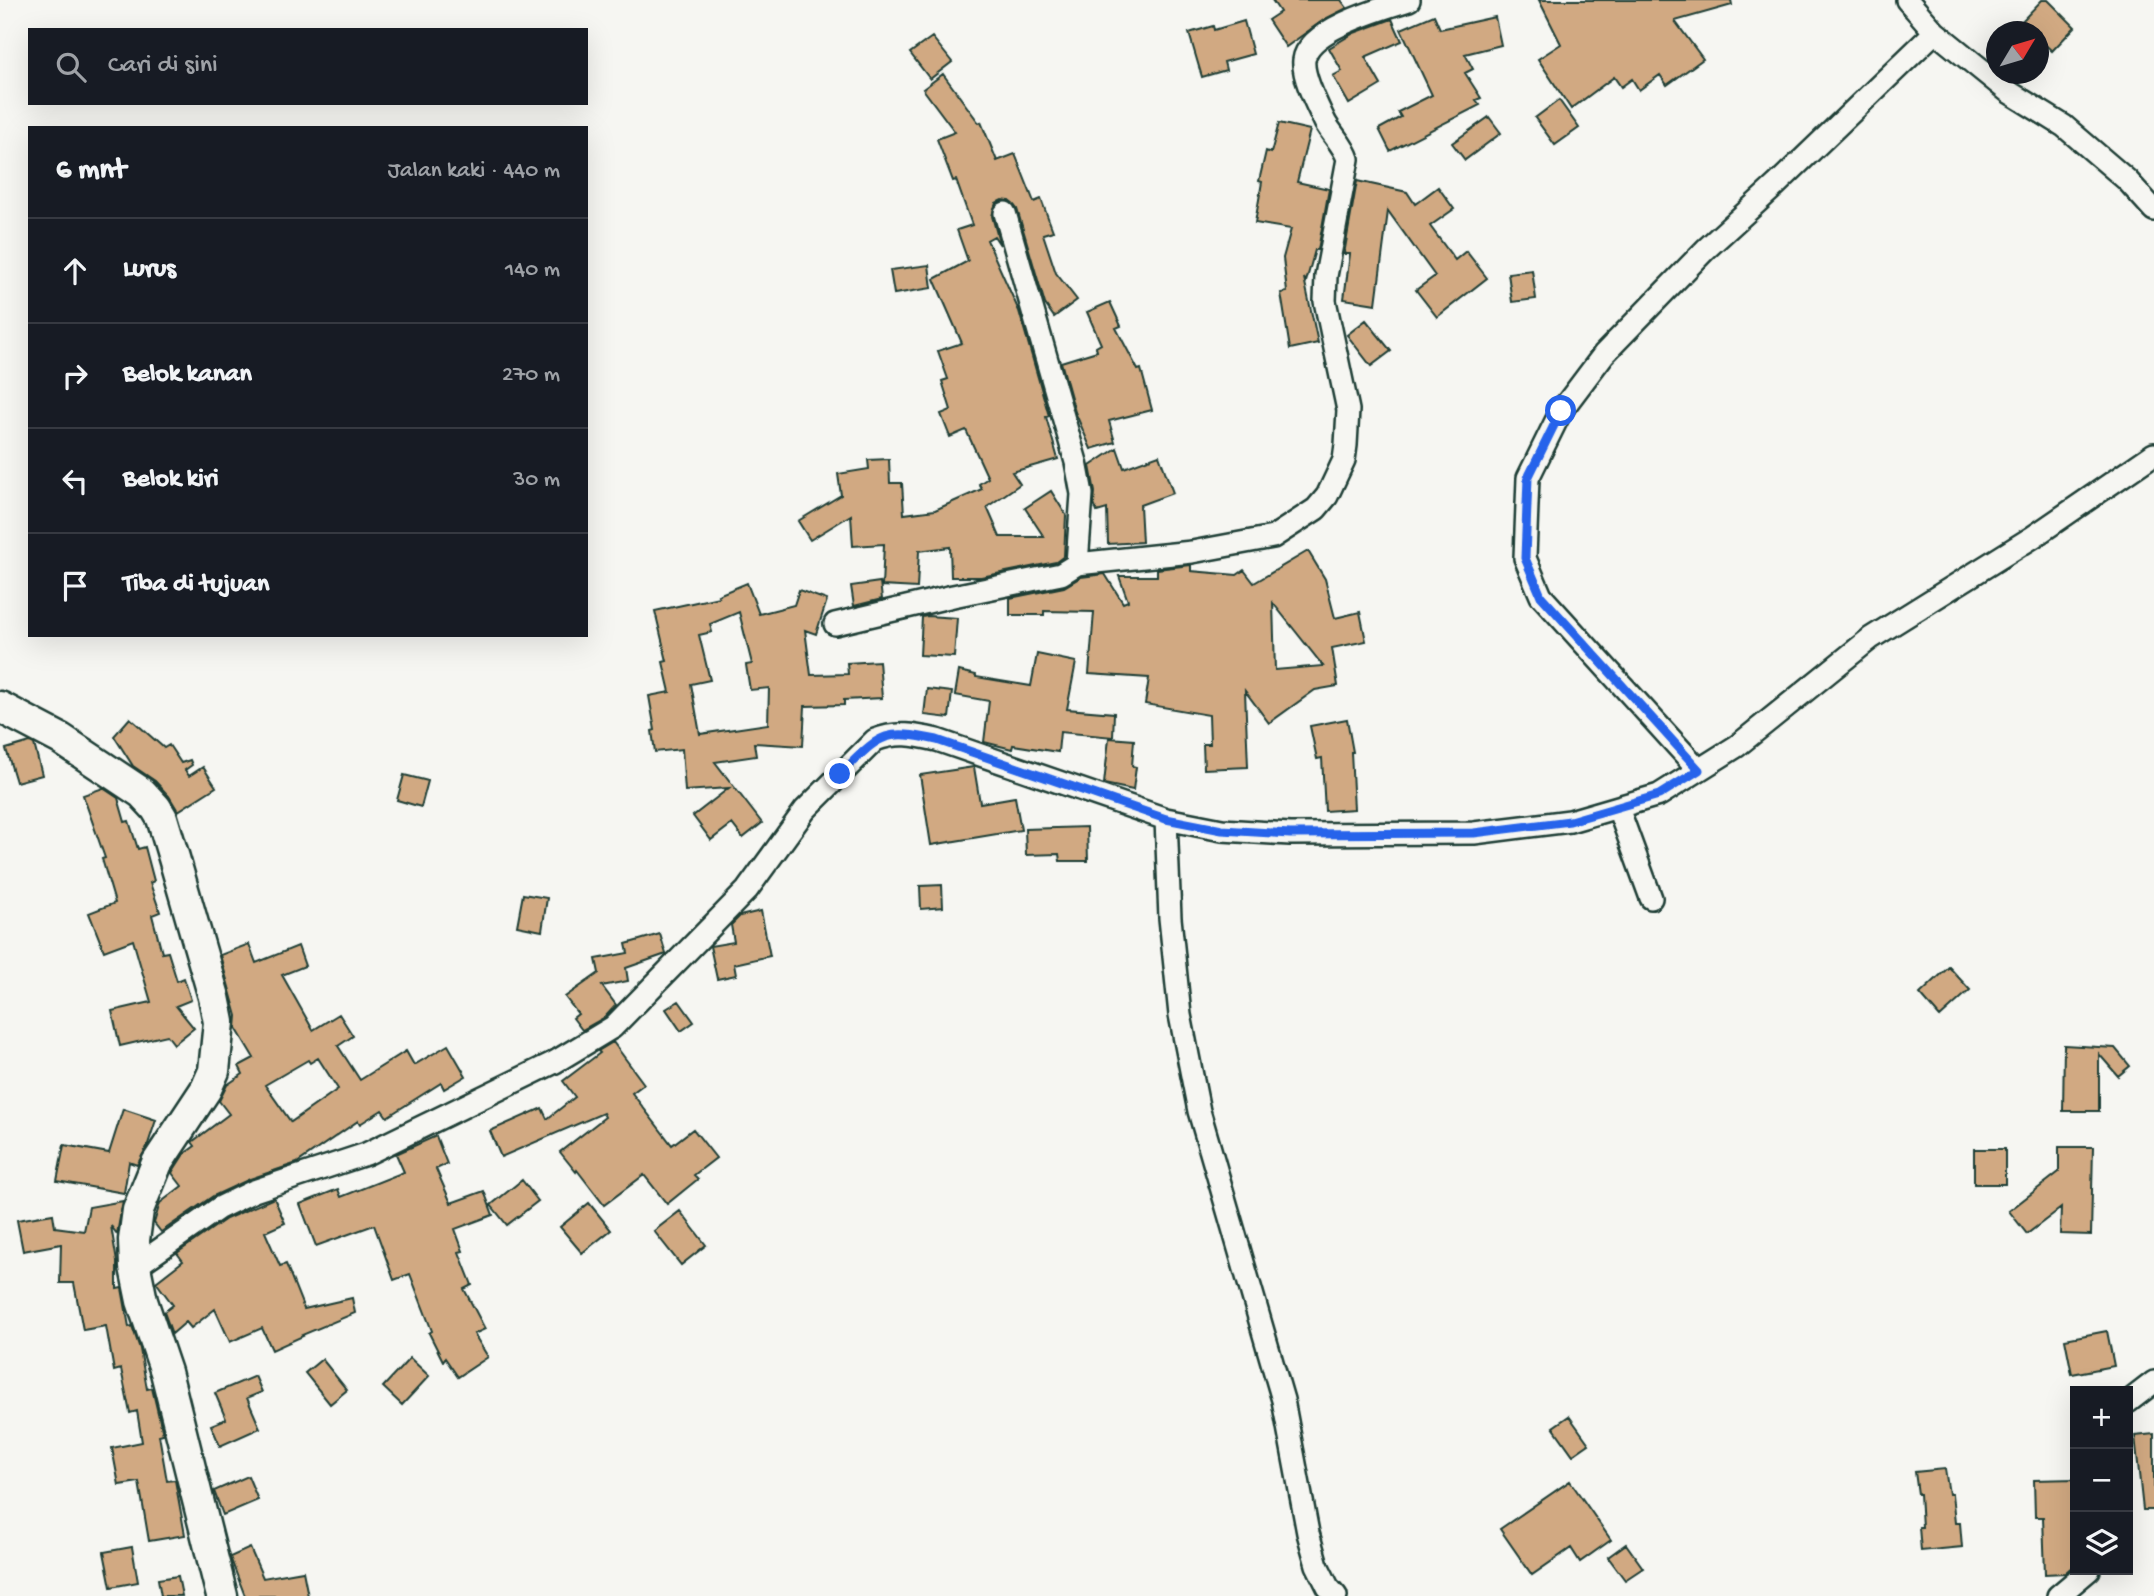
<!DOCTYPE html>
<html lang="id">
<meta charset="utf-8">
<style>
body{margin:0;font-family:"Gochi Hand",sans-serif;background:#242831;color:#f1f3f6}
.controls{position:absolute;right:21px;bottom:21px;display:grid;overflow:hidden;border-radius:0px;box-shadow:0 7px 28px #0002}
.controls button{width:63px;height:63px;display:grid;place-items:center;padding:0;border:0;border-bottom:2px solid #363941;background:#171b24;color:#f1f3f6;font:35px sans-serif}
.compass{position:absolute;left:1986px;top:21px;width:63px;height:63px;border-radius:50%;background:#171b24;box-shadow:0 7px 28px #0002;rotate:52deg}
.stop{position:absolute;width:21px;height:21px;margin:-16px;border:5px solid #2563eb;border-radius:50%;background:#fff}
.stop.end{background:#2563eb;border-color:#fff;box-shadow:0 2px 7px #0008}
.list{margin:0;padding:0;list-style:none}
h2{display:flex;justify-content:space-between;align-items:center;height:91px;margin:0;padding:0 28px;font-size:30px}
h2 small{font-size:23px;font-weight:400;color:#9ea1a6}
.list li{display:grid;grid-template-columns:46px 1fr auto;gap:21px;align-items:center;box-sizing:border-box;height:105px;padding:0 28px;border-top:2px solid #363941}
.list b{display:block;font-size:26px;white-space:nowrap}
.list em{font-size:23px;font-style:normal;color:#9ea1a6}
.icon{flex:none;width:38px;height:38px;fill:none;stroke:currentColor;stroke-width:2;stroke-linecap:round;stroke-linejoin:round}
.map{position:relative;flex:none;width:2154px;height:1596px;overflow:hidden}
.search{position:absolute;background:#171b24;box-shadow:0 7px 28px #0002;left:28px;top:28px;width:560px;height:77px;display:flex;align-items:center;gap:18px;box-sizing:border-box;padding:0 24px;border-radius:0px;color:#9ea1a6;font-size:26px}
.panel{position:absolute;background:#171b24;box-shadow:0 7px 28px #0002;left:28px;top:126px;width:560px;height:511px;border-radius:0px}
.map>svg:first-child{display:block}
.building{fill:#d1a982;stroke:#1f3d34;stroke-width:2;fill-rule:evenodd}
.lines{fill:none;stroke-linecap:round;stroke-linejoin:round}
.street-casing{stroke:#1f3d34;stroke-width:26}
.secondary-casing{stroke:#1f3d34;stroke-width:35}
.street{stroke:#f6f6f2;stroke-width:21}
.secondary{stroke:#f6f6f2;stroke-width:30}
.route{stroke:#2563eb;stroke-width:9}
</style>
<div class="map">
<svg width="2154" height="1596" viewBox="0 0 2154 1596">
<rect width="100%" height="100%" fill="#f6f6f2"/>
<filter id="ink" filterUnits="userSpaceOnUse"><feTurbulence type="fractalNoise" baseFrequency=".0143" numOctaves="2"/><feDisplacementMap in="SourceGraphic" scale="14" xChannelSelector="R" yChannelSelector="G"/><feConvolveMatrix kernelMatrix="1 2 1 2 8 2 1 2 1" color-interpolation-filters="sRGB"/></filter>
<g filter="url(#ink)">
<path class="building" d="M1272,0H1341L1347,8L1325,19L1286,47L1268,20L1280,12Z
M1539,0H1731L1732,5L1675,21L1703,59L1667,85L1660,75L1639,90L1632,79L1621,87L1614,77L1571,109L1538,59L1561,44Z
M2042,0H2048L2075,27L2052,51L2039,39V32H2031L2021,22Z
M1434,15L1440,29L1495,17L1501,45L1465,54L1473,69L1465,73L1481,98L1476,100L1480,105L1390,151L1379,129L1401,117L1398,112L1432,95L1401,29Z
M1392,19L1402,41L1365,57L1381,85L1349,104L1333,76L1342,71L1329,48L1354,33Z
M1244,21L1253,54L1224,62L1226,70L1202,77L1189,33L1213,26L1214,30Z
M932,37L952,62L930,79L910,53Z
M943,74L979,123L981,122L997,161L1015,154L1034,202L1041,199L1053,231L1043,234L1056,273L1077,300L1054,317L1045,304L1017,209L1009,201L1002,200L996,203L992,216L1000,245L994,236L987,240L1019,311L1049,416L1046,417L1058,459L1012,472L1020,484L987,507L1000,537H1044L1025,508L1051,491L1066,515L1064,556L1056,562L981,577H951L950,547L919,551L917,588L882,586L884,544L853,546L851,515L810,540L798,521L841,495L838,474L869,469L868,460L889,459L890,483H902L904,514L935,510L982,489L979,484L988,478L966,430L950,437L941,414L951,410L942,381L948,379L938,351L962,343L934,279L968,261L957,230L972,225L956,180L953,181L937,139L955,132L923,89Z
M1559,100L1579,128L1555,145L1535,118Z
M1489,117L1501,133L1465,160L1452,143Z
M1279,123L1310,130L1297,182L1329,189L1318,250H1315L1306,282L1304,278L1318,343L1290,349L1281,293L1287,292L1283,258L1291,229L1255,223L1262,182L1259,181L1266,151L1271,153Z
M1357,181L1407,192L1415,204L1438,187L1454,209L1430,226L1455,260L1466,251L1487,278L1437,317L1416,290L1435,276L1388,211L1376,304L1344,299L1350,254H1344Z
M929,265L932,288L894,294L890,270Z
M1532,270L1536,299L1512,302L1508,273Z
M1110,302L1121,326L1116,328L1138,370L1141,369L1152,410L1109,421L1115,442L1091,449L1075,412L1061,362L1097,351L1096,347L1101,344L1087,312Z
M1366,320L1391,351L1371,366L1347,335Z
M1117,448L1124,468L1159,455L1173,493L1140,505L1142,542L1108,544L1107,509L1097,512L1094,504L1095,492L1090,466Z
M1308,551L1325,579L1335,618L1360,612L1366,641L1332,648L1338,686L1315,690L1269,723L1245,691L1248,767L1204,769L1203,744H1210L1209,715L1145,704L1149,678L1089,674L1094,612L1044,611V615H1010V598L1064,587L1081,577L1105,574L1123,603L1128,601L1119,576H1157V569L1191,565V571L1237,575L1244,570L1254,583ZM1273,603L1323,666L1275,670Z
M880,582L882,599L854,606L851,586Z
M747,583L759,614L794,605L799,590L827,600L816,634L805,630L811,675L848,674L847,663L879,661L882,698L844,700V705L805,706L803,746L754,743L756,756L715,762L762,823L743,838L732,824L711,840L693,816L729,788L685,791L682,749L655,752L652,731L655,730L649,696L670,692L663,662L667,661L655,611L719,597L718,595ZM739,612L752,664L746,665L750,690L769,688L768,724L700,734L691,684L710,680L699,635L712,632L710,624Z
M927,616L957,618L954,657L920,655L922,617Z
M1037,654L1076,662L1067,709L1114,713L1113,737L1060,732L1058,752L1013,745L1012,749L984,742L989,701L955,695L959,671L976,675V677L1031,686Z
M927,689L952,692L949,718L924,715Z
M130,718L164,748L169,745L181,763L190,760L192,765L185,770L189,776L203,767L216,787L178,811L169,796L155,781L133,766L114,736Z
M1347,719L1353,752H1351L1354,809L1325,811L1322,758L1317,759L1310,726Z
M1109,738L1134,740L1132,766L1136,767L1133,790L1104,784Z
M30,742L34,744L42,775L16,782L6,749Z
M974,767L980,803L1015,797L1021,830L931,845L920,775Z
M404,775L428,781L421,807L397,800Z
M103,788L118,798L125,822L129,821L138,849L145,847L154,881L150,883L160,912L152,915L162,953L168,952L177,981L184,978L191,1000L176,1006L194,1028L174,1044L167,1035L120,1046L112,1011L151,1002L133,940L104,951L89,913L115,903L102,859L105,858L83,795Z
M1087,827L1088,861H1060L1059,854L1026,855L1025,829Z
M942,885L943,907L921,909L920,886Z
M523,894L547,898L542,931L517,926Z
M761,911L770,956L734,964L736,975L717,979L710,946L734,942L731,925L740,916Z
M660,934L666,954L626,968L628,981L602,986L616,1005L605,1017L582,1030L573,1018L578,1014L565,997L599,973L596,959L628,953L626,944Z
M249,944L256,963L298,946L305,966L282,975L313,1030L339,1014L353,1036L338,1046L360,1080L406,1051L414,1065L448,1045L466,1076L444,1089L441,1083L387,1117L382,1110L360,1124L358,1121L297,1163L250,1179L213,1196L161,1232L154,1223L160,1203L182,1186L172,1173L173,1171L184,1154L195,1146L192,1142L229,1114L219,1101L227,1085L243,1074L239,1066L254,1058L236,1028L237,1016L220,955ZM318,1058L338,1089L291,1122L265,1085L308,1060L310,1063Z
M1949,967L1970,990L1940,1017L1920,994Z
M679,1001L694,1022L681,1031L666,1009Z
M613,1042L644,1084L632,1093L672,1145L693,1129L716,1158L694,1175L698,1179L667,1204L644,1175L604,1205L577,1170L576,1172L560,1152L605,1117L603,1113L501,1157L490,1131L542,1108L547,1119L575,1097L563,1081L600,1053L598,1051Z
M2064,1045L2115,1048L2130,1066L2118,1076L2099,1054V1111H2063Z
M123,1109L156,1120L147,1147L137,1165L129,1162L124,1193L57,1181L64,1145L109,1153Z
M436,1136L447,1164L436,1169L451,1203L484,1191L493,1215L455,1229L463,1251L459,1252L472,1285L464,1289L485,1329L474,1334L488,1357L458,1377L445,1358L443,1361L429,1333L432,1331L410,1274L394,1280L374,1225L316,1246L300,1204L338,1189L341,1197L404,1172L396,1154Z
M2059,1147H2093L2091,1235L2060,1234L2061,1208L2027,1234L2009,1211L2059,1172Z
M1974,1149H2005V1184H1974Z
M522,1180L538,1201L507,1225L491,1205Z
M274,1198L285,1223L265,1232L280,1266L286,1264L304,1309L352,1298L355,1313L302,1335L303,1336L272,1350L262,1328L230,1342L215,1309L191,1328L186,1322L172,1334L164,1312L173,1305L156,1282L183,1261L177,1253L226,1219Z
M123,1201L117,1234L111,1226L117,1262V1289L122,1288L129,1327L132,1326L140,1349L147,1389L152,1388L163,1434L159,1435L167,1481L175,1480L185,1535L149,1541L139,1482L119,1485L112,1448L142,1442L137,1411L130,1413L121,1369L114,1371L106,1326L83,1330L74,1283H60L61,1244L23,1251L17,1220L53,1214L55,1227L84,1231L89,1207Z
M589,1203L611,1230L582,1253L560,1227Z
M680,1211L706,1245L681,1265L654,1231Z
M2107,1331L2114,1366L2072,1374L2065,1339Z
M410,1358L429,1376L402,1405L383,1387Z
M322,1359L347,1390L330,1404L305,1373Z
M255,1376L262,1392L247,1398L260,1428L220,1446L211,1425L226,1419L215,1393Z
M1569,1416L1589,1444L1573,1455L1553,1427Z
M2154,1434V1510H2143L2135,1436Z
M1945,1469L1949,1494H1952L1955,1523H1960L1962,1547L1921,1551L1919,1527H1922L1920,1494H1918L1915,1472Z
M248,1476L258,1500L223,1515L214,1491Z
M2075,1479V1564L2065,1573L2045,1574L2043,1517H2035L2034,1480Z
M1570,1481L1611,1540L1580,1562L1571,1548L1532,1575L1500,1529Z
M1626,1544L1643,1568L1625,1580L1608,1557Z
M132,1547L138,1582L111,1587L104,1552Z
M250,1548L263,1578L303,1571L308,1596H245L230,1557Z
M178,1576L182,1596H161L158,1579Z"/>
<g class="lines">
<g class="street-casing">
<path id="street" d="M1907,0L1935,32L2009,92L2064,126L2127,180L2154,210
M1005,213L1076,462L1082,494L1077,564L1192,552L1273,537L1316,509L1327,496L1344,460L1346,445L1348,410L1325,301L1326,276L1348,159C1344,145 1332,135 1325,122C1318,107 1302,77 1304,60C1308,29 1383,8 1409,0
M835,624L953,596L1061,574L1077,564
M1699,770L1541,596L1525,558L1528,478L1561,411L1604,354L1706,249L1776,185L1935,32
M1618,808L1651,898
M1166,819L1170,918L1180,1015L1199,1111L1283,1400L1308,1533L1317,1565L1328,1587L1336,1596
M135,1267L219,1208L254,1191L366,1154L555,1062L613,1027L747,890L805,810L875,740C897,731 915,735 937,740L1166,819L1222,830L1290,834L1474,833L1570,821L1659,795L1737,746L1871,638L2033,537L2154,454
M2128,1402L2154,1382
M2058,1596L2089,1570"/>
</g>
<g class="secondary-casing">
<path id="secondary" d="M0,707L61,739L142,793L156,808L162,818L174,858L214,997L219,1022L214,1071L206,1089L157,1163L138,1210L134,1240L135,1267L142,1301L166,1372L222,1596"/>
</g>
<use href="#street" class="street"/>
<use href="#secondary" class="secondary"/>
</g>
</g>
<g class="lines" filter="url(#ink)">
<path class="route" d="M840,774C880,736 881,728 937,740L1166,819L1222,830L1290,834L1474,833L1570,821L1659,795L1699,770L1541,596L1525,558L1528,478L1561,411"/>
</g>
</svg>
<div class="controls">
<button>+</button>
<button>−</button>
<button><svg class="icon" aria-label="layers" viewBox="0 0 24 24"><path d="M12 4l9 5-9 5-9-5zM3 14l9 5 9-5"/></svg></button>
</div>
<svg class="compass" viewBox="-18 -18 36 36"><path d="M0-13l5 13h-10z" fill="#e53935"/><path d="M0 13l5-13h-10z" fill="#9ea1a6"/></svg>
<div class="stop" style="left:1561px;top:411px"></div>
<div class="stop end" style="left:840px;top:774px"></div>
<div class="search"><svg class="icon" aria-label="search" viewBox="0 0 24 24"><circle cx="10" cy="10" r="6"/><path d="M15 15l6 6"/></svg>Cari di sini</div>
<section class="panel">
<h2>6 mnt<small>Jalan kaki · 440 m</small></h2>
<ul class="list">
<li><svg class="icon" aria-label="ahead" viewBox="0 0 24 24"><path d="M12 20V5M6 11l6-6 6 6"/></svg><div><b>Lurus</b></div><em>140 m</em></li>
<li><svg class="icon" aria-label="right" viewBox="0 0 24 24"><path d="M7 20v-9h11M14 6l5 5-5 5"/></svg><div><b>Belok kanan</b></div><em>270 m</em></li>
<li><svg class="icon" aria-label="left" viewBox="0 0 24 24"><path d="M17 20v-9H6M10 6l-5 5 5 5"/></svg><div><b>Belok kiri</b></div><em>30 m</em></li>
<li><svg class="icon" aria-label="arrive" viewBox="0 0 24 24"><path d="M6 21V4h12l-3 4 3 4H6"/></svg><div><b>Tiba di tujuan</b></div></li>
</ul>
</section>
</div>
